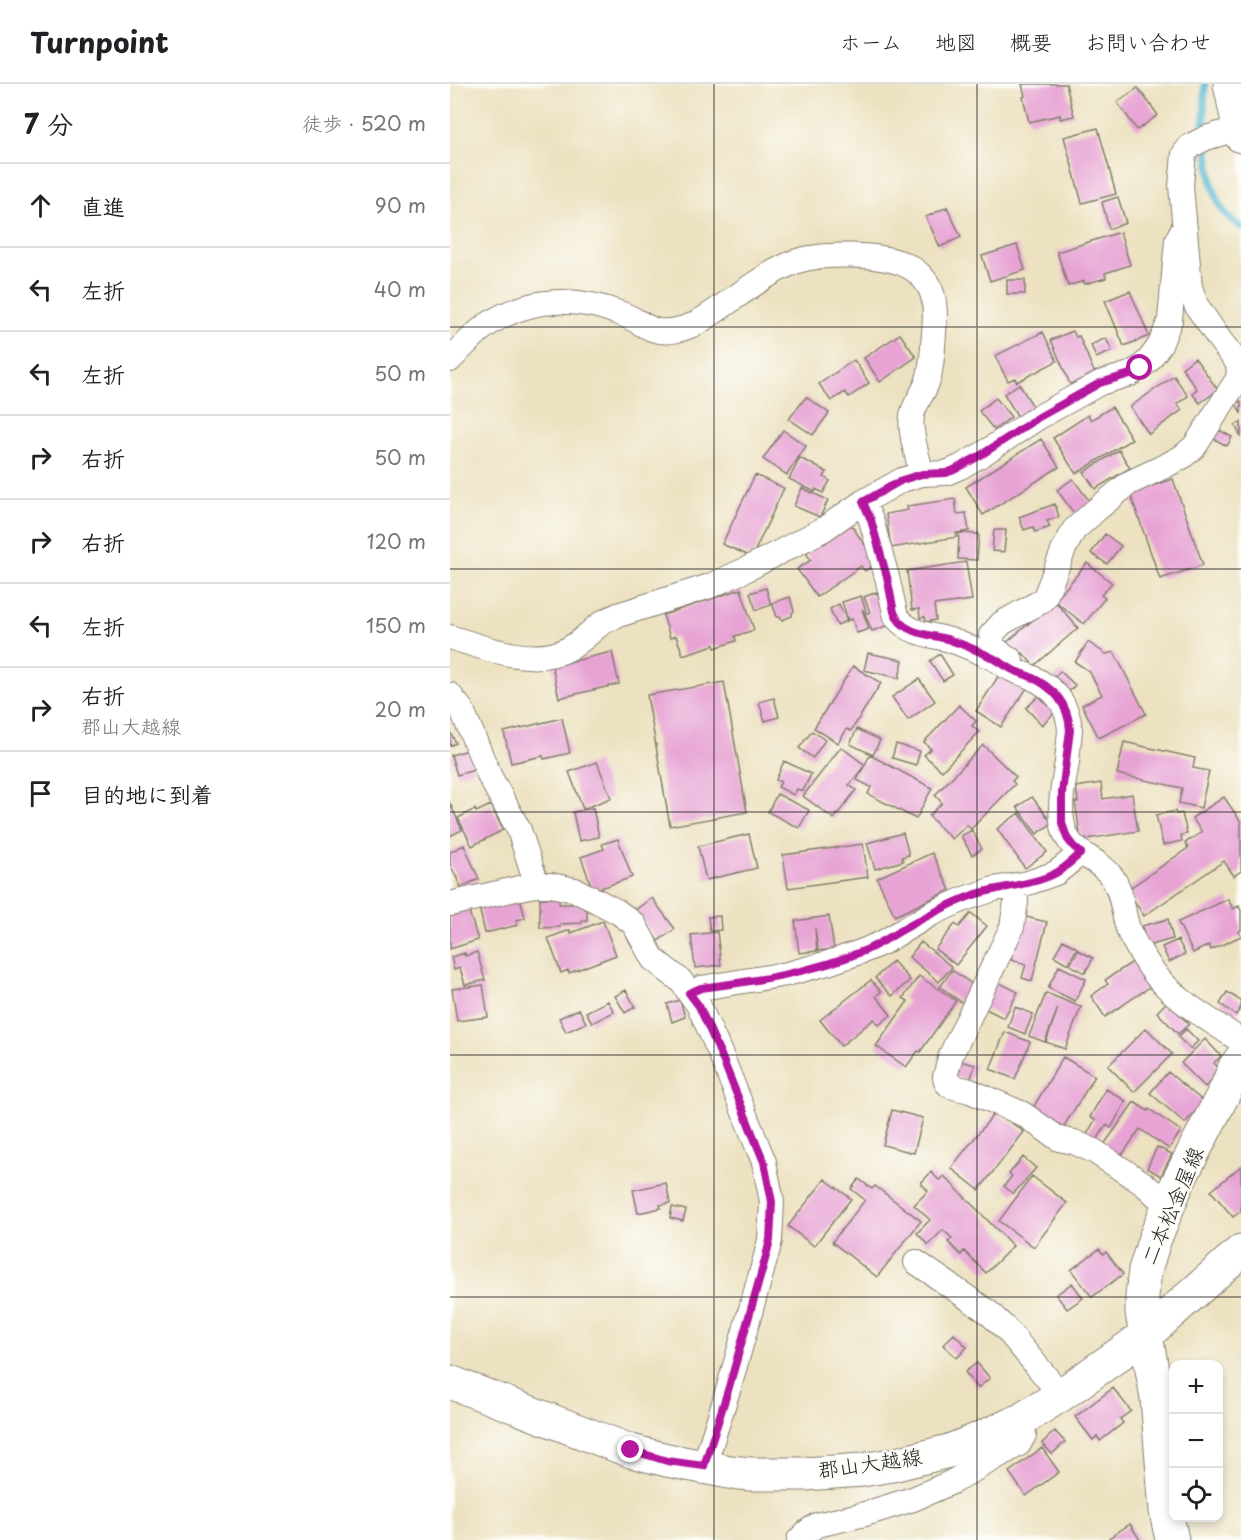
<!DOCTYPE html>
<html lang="ja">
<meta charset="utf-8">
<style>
body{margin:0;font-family:"Playpen Sans","Klee One",sans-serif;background:#f2f2f2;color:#202124}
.controls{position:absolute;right:18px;bottom:18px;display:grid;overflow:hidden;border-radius:12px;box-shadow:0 3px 9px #0003}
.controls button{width:54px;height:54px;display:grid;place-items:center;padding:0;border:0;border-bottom:2px solid #e0e0e0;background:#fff;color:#202124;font:30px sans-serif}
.stop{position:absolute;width:18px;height:18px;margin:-14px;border:4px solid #b5179e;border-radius:50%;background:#fff}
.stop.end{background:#b5179e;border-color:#fff;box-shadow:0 2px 6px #0008}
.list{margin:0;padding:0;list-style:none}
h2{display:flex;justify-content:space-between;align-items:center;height:78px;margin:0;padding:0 24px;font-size:26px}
h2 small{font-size:20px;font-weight:400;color:#757577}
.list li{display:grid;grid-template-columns:39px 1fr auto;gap:18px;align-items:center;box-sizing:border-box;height:84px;padding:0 24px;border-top:2px solid #e0e0e0}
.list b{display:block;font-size:22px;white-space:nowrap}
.list p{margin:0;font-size:20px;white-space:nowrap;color:#757577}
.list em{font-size:20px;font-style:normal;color:#757577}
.icon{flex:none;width:33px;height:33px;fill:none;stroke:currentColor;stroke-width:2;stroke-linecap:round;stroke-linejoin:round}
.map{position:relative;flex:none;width:791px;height:1456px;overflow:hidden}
header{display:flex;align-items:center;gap:36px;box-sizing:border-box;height:84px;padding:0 30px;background:#fff;border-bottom:2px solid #e0e0e0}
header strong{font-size:28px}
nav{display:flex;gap:33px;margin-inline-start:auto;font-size:21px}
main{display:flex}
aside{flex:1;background:#fff}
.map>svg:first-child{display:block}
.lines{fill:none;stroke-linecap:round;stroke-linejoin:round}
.stream{stroke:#53b8d1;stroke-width:7}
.building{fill:#e7a3d4}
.minor-casing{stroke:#847e6e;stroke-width:26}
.primary-casing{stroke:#847e6e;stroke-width:35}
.minor{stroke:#fff;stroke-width:24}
.primary{stroke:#fff;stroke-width:33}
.route{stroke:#b5179e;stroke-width:8}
.grid{fill:none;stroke:#1c1c1c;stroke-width:1.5;stroke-opacity:0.55}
.labels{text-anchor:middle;stroke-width:4.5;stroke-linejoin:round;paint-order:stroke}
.street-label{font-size:21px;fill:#1c1c1c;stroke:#fdfcf7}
</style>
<header>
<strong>Turnpoint</strong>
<nav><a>ホーム</a><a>地図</a><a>概要</a><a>お問い合わせ</a></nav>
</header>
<main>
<aside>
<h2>7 分<small>徒歩 · 520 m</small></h2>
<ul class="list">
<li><svg class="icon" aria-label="ahead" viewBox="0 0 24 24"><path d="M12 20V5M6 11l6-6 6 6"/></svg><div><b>直進</b></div><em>90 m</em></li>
<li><svg class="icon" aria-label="left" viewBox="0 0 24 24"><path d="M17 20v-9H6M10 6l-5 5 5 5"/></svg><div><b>左折</b></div><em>40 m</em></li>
<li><svg class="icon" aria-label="left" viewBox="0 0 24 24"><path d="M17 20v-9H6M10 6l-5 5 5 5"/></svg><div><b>左折</b></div><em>50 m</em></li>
<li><svg class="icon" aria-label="right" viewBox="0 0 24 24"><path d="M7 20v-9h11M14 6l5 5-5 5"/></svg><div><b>右折</b></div><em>50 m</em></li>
<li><svg class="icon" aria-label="right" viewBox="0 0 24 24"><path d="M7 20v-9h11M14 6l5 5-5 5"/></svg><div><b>右折</b></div><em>120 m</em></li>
<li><svg class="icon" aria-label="left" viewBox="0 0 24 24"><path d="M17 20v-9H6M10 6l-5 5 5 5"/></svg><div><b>左折</b></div><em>150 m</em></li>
<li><svg class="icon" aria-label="right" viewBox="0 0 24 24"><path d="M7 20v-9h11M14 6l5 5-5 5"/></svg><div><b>右折</b><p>郡山大越線</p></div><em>20 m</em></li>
<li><svg class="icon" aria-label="arrive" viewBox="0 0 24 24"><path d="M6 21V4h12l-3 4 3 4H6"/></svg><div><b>目的地に到着</b></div></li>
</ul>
</aside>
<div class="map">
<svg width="791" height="1456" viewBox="0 0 791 1456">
<rect width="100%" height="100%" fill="#fdfcf7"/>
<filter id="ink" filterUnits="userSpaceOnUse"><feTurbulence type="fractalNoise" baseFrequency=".0167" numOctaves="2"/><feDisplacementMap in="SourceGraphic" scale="12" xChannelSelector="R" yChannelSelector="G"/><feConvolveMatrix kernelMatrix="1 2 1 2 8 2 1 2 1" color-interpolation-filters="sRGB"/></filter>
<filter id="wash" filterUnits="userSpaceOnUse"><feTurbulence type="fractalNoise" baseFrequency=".008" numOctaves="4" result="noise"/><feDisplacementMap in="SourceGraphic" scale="24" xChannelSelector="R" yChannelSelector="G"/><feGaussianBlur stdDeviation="1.35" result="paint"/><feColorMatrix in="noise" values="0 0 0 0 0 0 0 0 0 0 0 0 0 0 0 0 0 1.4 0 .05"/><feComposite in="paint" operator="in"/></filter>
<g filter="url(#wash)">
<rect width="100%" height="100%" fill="#ece1c0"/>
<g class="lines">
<path class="stream" d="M755,0L754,39L762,99L769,121L779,134L791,143"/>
</g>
<g id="blocks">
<path class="building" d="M572,0H616L624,32L610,35V31L579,38L573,13L575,12Z
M688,4L708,31L687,46L667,18Z
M648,44L666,110L632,119L614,53Z
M668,113L676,139L659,145L652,118Z
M497,123L511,153L490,163L476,133Z
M670,148L680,181L655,189L656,194L635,200L634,197L618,202L607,168Z
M567,161L575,186L540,197L532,172Z
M557,196H575V210H557Z
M680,207L699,252L674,262L655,217Z
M623,247L626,253L629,252L645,290L620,300L601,256Z
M593,248L607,277L567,298L565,294L558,297L545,272Z
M450,250L466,273L430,298L414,274Z
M656,254L662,267L646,274L641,261Z
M745,274L768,306L750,319L742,309L747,305L732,284Z
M404,276L419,299L399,313L395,308L381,317L369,300Z
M724,292L738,312L727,320L732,326L699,350L680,323Z
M569,300L584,324L568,333L554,310Z
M356,313L379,329L363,351L339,335Z
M546,314L561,333L544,346L529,327Z
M791,317V330L786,319Z
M662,323L682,355L626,390L603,354L638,331L641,336Z
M791,338V353L785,341Z
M333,346L356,362L337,391L313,375Z
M769,346L782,353L777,362L764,355Z
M591,355L609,383L533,431L516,403Z
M669,366L680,384L645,405L634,388Z
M350,374L377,388L374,393L380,397L373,409L366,405L365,408L339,395Z
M305,391L334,404L302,473L272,460Z
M623,395L641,419L625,431L607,406Z
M723,395L753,481L710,495L680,409Z
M352,404L378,416L370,433L344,422Z
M505,415L507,430L516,429L519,447L506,449L507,453L441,464L436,430L458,426L457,422Z
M605,420L609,433L597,437L600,443L585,448L583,443L574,446L569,433Z
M401,441L422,471L418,474L423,481L415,487L411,482L367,513L347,485L361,476L356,469L372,457L374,460Z
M544,446H556L554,468L542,467Z
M509,449L529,450L527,476L508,475Z
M655,450L671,462L657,480L641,469Z
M516,478L522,516L484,521L486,536L476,538L475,533L470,534L469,525L462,526L457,487Z
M637,479L662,499L651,511L655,514L634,540L605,517Z
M316,504L321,521L306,526L300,509Z
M291,505L304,546L285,552L286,557L265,564L264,561L233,571L226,552L220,554L213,531Z
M427,508L439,541L422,547L415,530L420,528L414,513Z
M411,512L416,527L414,528L412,525L419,545L407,549L402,535L398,536L392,518Z
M340,513L344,527L342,529V532L332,536L330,533H327L322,519Z
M605,517L628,544L584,582L573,569L568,573L556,559Z
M389,520L397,537L387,541L380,525Z
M638,558L656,570L664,568L696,630L649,654L632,621L652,611L639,587L625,578Z
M162,568L169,600L109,614L102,582Z
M418,569L453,576L449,594L414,586Z
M490,570L503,591L493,597L480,577Z
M403,582L431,599L401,647L397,645L388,659L364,644Z
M610,587L625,601L619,608L604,594Z
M551,588L577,604L551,643L526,627Z
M469,595L485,617L458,636L442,613Z
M274,598L297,728L220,742L197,611Z
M589,612L605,628L592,641L576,624Z
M324,614L329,633L315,637L309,618Z
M509,621L526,637L522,642L529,648L492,687L474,671L481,665L474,658Z
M112,634L120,669L94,675L93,672L61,679L54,648Z
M407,645L430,656L423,671L400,660Z
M362,647L375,656L363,674L349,664Z
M0,648L6,659L0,662Z
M674,658L745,674L743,684L759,687L751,724L729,719L732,704L667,690Z
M446,660L470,667L466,681L442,674Z
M533,661L566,693L562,697L565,700L521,745L517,741L502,755L479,732L492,719L485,711Z
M391,663L415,681L399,701L406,706L384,735L353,712Z
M18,666L24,686L7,691L1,671Z
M420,671L482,704L466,735L418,710L421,703L407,696Z
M334,677L361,690L353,707L347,705L344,711L328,703L331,698L326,696Z
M147,678L161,714L133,725L119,688Z
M651,699L653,715L682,710L688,747L631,756L625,718H628L626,703Z
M327,710L359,726L349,744L318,728Z
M582,713L602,739L587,750L567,723Z
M774,713L791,738V787L784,792L774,777L694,832L677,806L738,764L735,759L752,748L742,734Z
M0,719L12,746L0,752Z
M41,721L53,746L22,762L8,734L25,725L26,728Z
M143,724L149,753L129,757L123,728Z
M725,727L726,730L732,729L737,750L731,751L732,757L713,761L706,731Z
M569,729L597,768L575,784L547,745Z
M522,746L532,765L522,771L511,752Z
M453,749L459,771L452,773L453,777L425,785L417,759Z
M299,750L307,784L256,796L248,762Z
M168,755L182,793L143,807L131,773L154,765L152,760Z
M413,760L418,793L338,804L333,771Z
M14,761L29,795L11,803L0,780V768Z
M482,769L500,806L445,832L427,794Z
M70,813L75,834L66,836L68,841L35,849L29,823Z
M90,814H109V820H132V823H137V836H132V839L110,840V843L90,844Z
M202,814L225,845L208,857L185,826Z
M778,815L783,825L789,822L791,827V846L789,847L791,852L761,866L759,861L743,869L728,838Z
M18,824L28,856L0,865V830Z
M521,829L537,842L506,881L485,865L505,840L509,843Z
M270,832L271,846L260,847L258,833Z
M379,832L384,865L368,867L365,844L367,867L349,869L345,837Z
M572,832L597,838L582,897L572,894L576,880L561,876Z
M718,835L723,855L697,862L692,842Z
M153,837L166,871L119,889L118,886L111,889L98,854L120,846L121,849Z
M267,848L271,881L245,884L241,851Z
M613,856L627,864L618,880L604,872Z
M728,856L735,870L719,878L712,863Z
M471,858L502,883L489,898L459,873Z
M628,866L643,874L635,889L620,881Z
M27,868L35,896L15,901L10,884L4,886L1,873L15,869V872Z
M443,877L460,896L442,912L425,894Z
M684,877L701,902L655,933L641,912L658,900L655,896Z
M609,882L636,895L625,917L598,904Z
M502,886L526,903L514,920L490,903Z
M469,892L506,917L470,968L468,967L456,983L426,962L458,917L453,914Z
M421,896L431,908L426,912L441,931L429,941L424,935L391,962L370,936Z
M544,896L568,908L554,934L530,922Z
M33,901L38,933L7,937L2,905Z
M176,906L185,923L175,929L165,912Z
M777,908L791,917V923L786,931L770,920Z
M596,909L631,923L615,965L596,958L608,924L595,958L579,952Z
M230,916L235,933L222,938L217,920Z
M158,917L164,928L142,939L136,928Z
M717,918L739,940L728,950L707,928Z
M565,923L583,930L575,950L558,943Z
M129,925L136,939L116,948L109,934Z
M696,944L722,970L684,1008L658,982Z
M736,945L748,957L740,965L728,953Z
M555,948L580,958L565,995L540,985Z
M755,955L771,972L764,979L769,985L763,991L766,992L755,1003L731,979Z
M613,973L645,992L611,1047L580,1029Z
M507,976L525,981L520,997L502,992Z
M718,988L754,1018L735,1039L700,1009Z
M656,1005L676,1017L661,1044L656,1041L646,1058L636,1052L645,1036L640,1033Z
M684,1018L698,1027L699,1025L731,1047L719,1065L690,1045L670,1074L653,1062Z
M442,1026L473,1034L464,1069L433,1061Z
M546,1027L574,1048L529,1106L501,1084Z
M707,1063L722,1070L711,1092L697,1084Z
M573,1073L586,1084L563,1110L554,1102L562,1092L559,1090Z
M791,1082V1127L783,1133L761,1107Z
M481,1088L489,1096L494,1092L563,1162L536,1189L514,1167L511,1171L498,1158L502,1154L493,1146L478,1161L467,1149L480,1136L464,1121L478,1107L471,1099Z
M582,1092L617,1119L584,1163L549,1137Z
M375,1095L401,1115L364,1162L338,1142Z
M409,1095L422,1105L425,1102L471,1137L427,1193L382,1158L415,1116L401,1105Z
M216,1099L220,1119L210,1121L211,1124L188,1129L183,1106Z
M222,1123L236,1126L233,1137L220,1134Z
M649,1165L653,1170L656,1168L673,1190L642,1213L621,1186Z
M622,1199L633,1214L617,1225L606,1211Z
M504,1250L517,1263L507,1274L493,1261Z
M527,1279L540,1294L528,1304L515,1288Z
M663,1304L681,1327L670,1335L673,1339L650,1357L647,1352L643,1356L625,1333Z
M605,1347L615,1358L602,1370L592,1359Z
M592,1364L609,1388L576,1412L559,1388Z
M680,1440L690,1456H656Z"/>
</g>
</g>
<g filter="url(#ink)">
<use href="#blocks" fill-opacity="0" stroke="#847e6e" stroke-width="1.5"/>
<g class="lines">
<g class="minor-casing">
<path id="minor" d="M0,276C12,264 23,251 37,241C79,213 126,212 172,230C184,234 194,243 205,246C219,250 233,245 245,240C278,221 307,194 342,179C368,168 433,169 458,182C468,187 475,195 480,204C488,221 484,245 483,263C482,275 481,288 477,299C473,310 464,320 462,332C459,349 468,374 472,390
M413,418L421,436L437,493L446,533C461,551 479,550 500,556C514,561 530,568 543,574C550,578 556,583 563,586C569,589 575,590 581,593C604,604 618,619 620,646C619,656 618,667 617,678C614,698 608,721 613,742C619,771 647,772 662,793C674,810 672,832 680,850C687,863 700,885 710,896C732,921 764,938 791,957
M0,553C34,564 84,583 118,565C132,558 142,545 155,537C159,535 164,533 168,531L260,502L295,486L374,445L413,418L452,396L472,390L496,389L510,383L531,371L589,333L650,299L680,290L690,284L699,276L710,261L720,236L727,156L730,150L734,146
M561,576L555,573L543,562L541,551L552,539L590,518L595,513L614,465L624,446L646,426L679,399L715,382L732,373L745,362L789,293L788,279L772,259L746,221L740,203L731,102L734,70L740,62L756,54L789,44
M0,611L12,626L40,693L69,746L87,801
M565,802L566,818L562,843L501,971L495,993L496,998L500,1002L520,1007L573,1030L609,1055L624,1058L644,1067L694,1100L719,1123
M0,820L74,803L87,801H101L125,806L145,816L168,828L184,840L203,875L231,897L249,922L271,971L307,1061L314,1078L322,1118L320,1156L316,1172L279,1303L254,1382
M239,909L251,904L337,890L378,879L413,867L432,859L481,830L514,815L544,805L578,799L606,789L631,769
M466,1178L538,1228L558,1247L611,1311
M349,1456L357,1448L367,1441L415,1430L463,1415L502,1398L569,1360L574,1351L571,1336"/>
</g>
<g class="primary-casing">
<path id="primary" d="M780,0L791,52
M0,1298L181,1367L217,1376L279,1388L300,1390H355L412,1386L442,1381L499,1367L524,1357L571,1336L611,1311L695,1252L791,1167
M722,1456L716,1427L707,1314L692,1229V1212L695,1186L704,1157L728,1098L776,1005L785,983L791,975"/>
</g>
<use href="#minor" class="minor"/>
<use href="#primary" class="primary"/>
</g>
</g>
<g class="lines" filter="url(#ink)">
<path class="route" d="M181,1366L217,1377L254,1382L279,1303L316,1172L320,1156L322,1118L314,1078L307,1061L271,971L249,922L239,909L251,904C307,897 364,888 416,866C429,860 440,853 452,846C473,834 495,822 518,813C545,802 580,803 606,789C615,784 623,776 631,769L623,762L617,754L612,739V709L620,646C618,619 604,604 581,593C575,590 569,589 563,586C556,582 550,578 543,574C529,567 514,561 500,556C481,550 452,551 444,528L437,493L421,436L413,418L452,396L472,390L496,389L504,386L531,371L589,333L650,299L680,290L690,284"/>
</g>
<path class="grid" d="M264,0V1456M527,0V1456M0,243H791M0,485H791M0,728H791M0,971H791M0,1213H791"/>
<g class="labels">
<g class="street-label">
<text transform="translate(723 1122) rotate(-67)" y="7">二本松金屋線</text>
<text transform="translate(420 1380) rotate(-8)" y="7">郡山大越線</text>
</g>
</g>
</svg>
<div class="controls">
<button>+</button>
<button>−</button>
<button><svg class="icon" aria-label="locate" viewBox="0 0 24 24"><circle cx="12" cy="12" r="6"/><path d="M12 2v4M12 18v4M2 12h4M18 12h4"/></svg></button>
</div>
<div class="stop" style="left:690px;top:284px"></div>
<div class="stop end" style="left:181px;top:1366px"></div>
</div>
</main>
